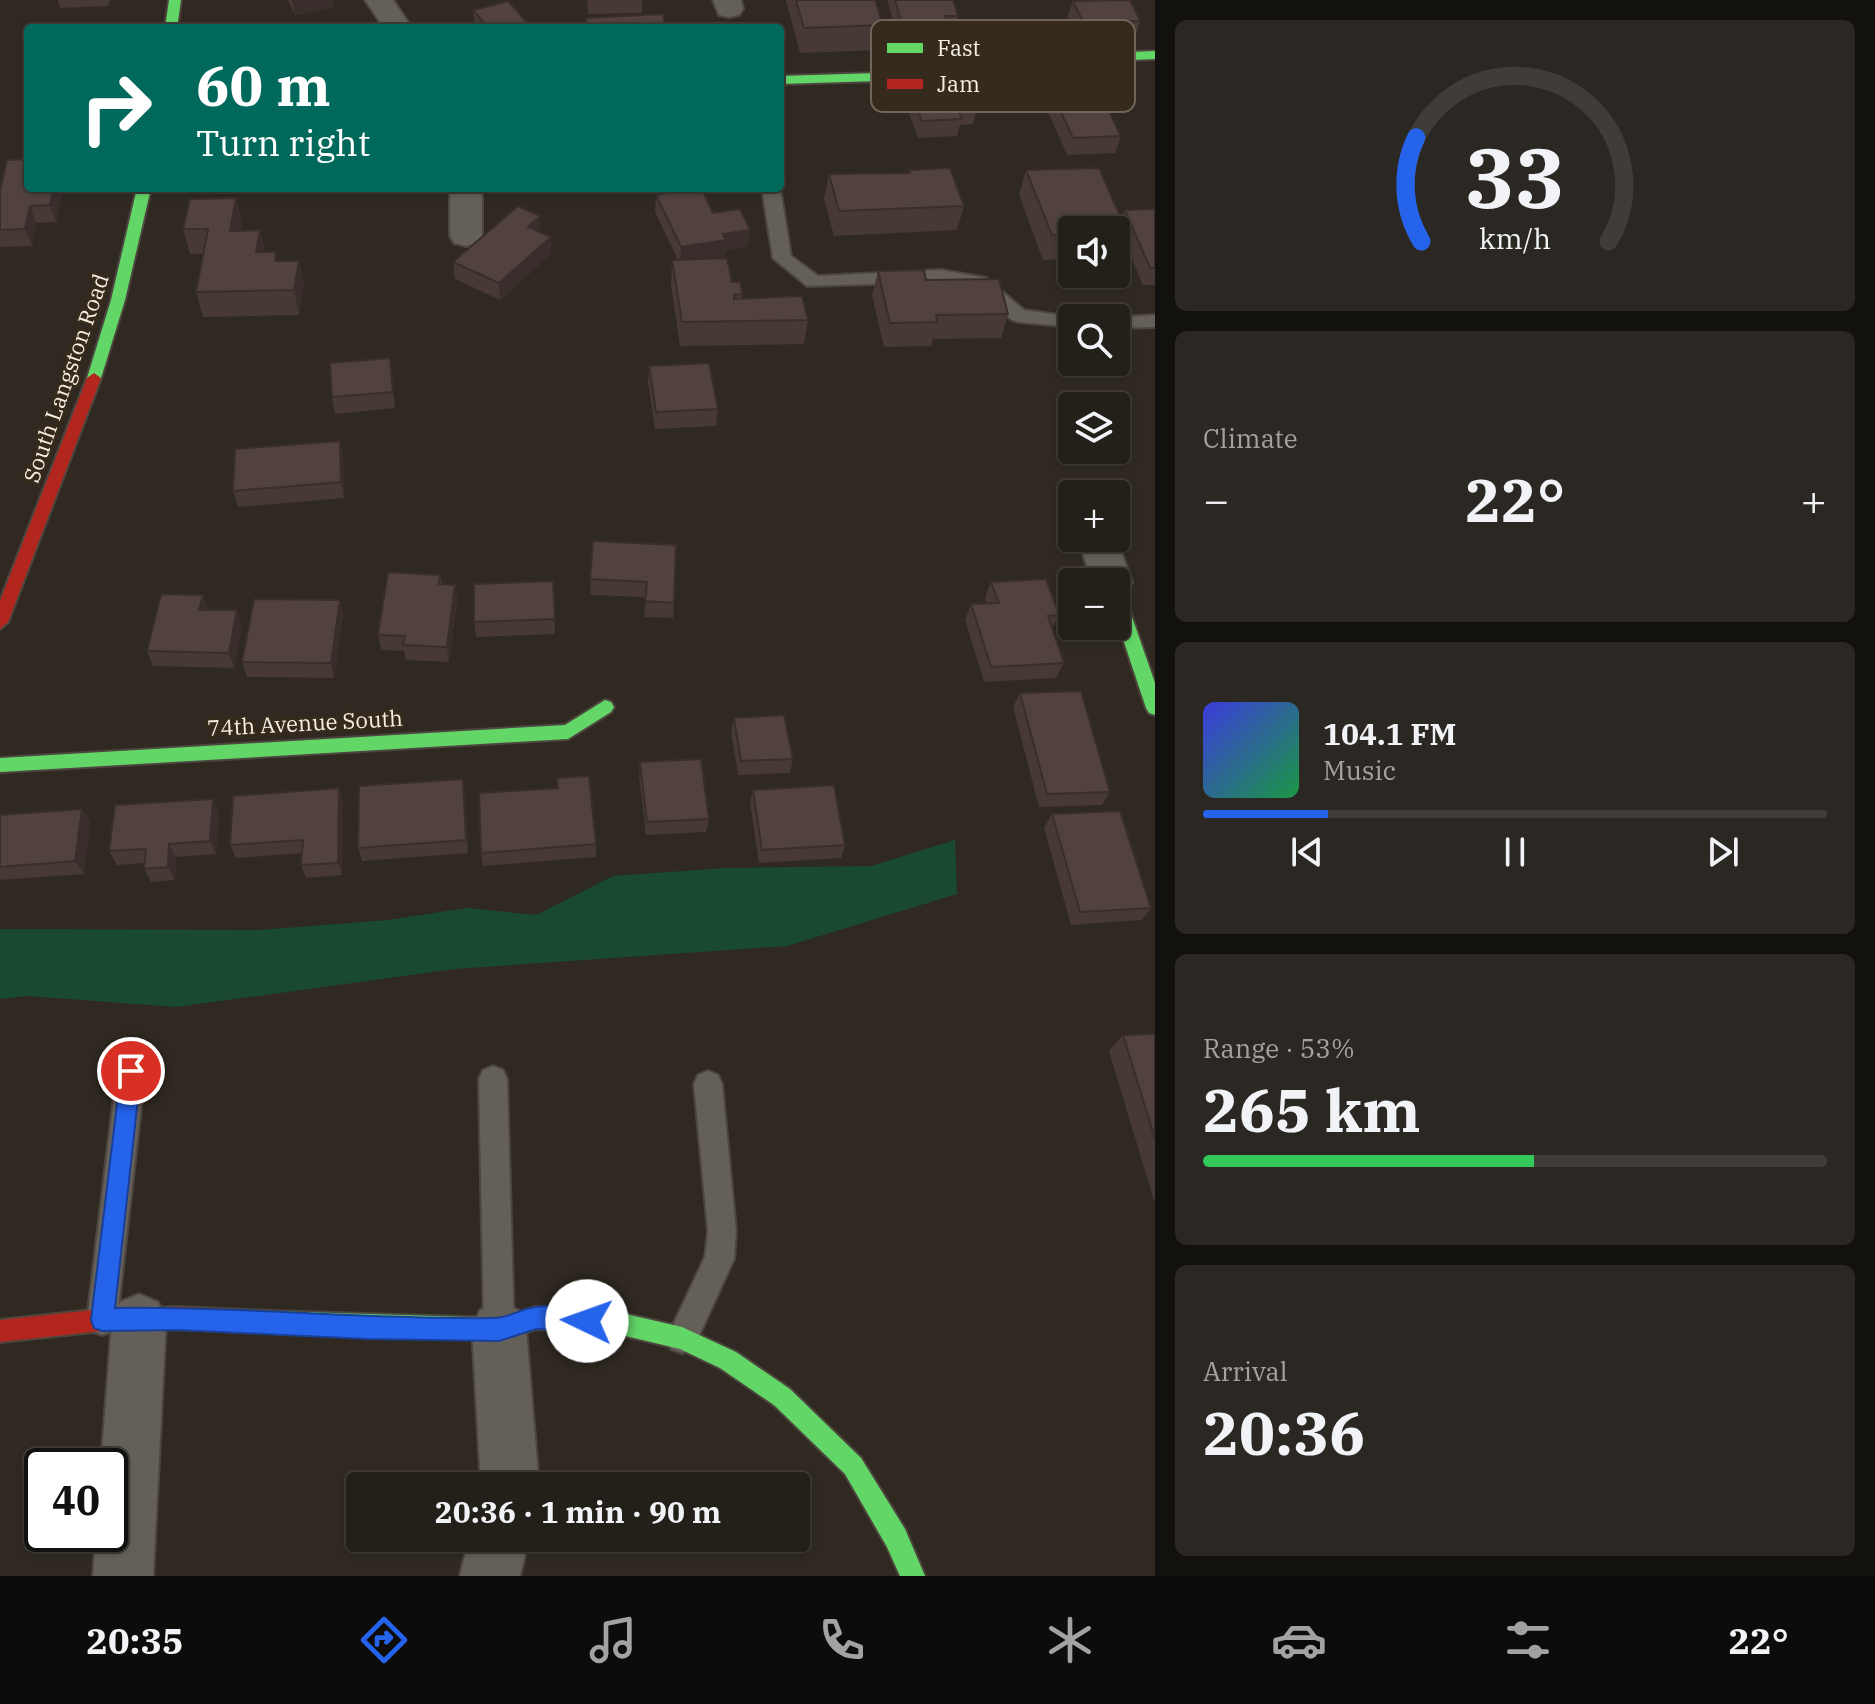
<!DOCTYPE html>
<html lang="en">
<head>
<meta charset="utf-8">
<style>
  body { margin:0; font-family:"IBM Plex Serif",serif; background:#2b2722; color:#f1f3f6; height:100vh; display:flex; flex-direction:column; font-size:30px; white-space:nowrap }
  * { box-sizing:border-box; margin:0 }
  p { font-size:26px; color:#a3a2a2 }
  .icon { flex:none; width:44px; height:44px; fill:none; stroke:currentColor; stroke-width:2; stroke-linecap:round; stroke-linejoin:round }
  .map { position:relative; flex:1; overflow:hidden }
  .details { display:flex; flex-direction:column; gap:20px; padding:20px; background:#13110e; width:720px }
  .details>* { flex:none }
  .hud { position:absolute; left:24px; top:24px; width:760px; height:168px; border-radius:8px; box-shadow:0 2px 6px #0004,0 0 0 2px #403d38; background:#00695c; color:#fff; overflow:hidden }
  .controls { position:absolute; left:1058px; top:216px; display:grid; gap:16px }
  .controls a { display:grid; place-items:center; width:72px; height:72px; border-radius:8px; background:#231f19; box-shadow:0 2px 6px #0004,0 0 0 2px #403d38; font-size:40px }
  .speed { position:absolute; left:24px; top:1448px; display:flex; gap:16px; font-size:40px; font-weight:700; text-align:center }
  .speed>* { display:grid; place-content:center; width:104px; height:104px; border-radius:50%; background:#231f19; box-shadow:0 2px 6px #0004,0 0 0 2px #403d38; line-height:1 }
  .speed .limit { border:4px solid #111; border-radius:12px; background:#fff; color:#111 }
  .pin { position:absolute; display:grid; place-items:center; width:68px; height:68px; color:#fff; margin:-34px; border:4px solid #fff; border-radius:50%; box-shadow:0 2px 8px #0007 }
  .me { position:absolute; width:88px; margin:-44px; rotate:273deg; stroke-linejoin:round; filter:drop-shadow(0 0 6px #0008) }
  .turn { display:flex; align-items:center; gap:28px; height:168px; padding:0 40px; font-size:36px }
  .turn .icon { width:104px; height:104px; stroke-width:2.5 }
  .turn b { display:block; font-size:56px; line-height:68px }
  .big { font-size:60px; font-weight:800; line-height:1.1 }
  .details .widget { flex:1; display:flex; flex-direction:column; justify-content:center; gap:12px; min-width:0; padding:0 28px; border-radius:12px; background:#2b2722 }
  .details .dial { align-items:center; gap:0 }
  .dial svg { height:208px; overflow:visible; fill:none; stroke:#403d38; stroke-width:7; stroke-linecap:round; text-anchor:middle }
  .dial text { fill:#f1f3f6; stroke:none }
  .song { display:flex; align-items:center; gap:24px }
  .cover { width:96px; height:96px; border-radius:12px; background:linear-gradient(135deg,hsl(240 70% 55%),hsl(140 70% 35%)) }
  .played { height:8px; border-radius:4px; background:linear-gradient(90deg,#2563eb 20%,#403d38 20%) }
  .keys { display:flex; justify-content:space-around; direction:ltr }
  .heat { display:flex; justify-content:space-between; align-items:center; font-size:44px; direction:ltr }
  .charge { height:12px; border-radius:6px; background:linear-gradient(90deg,#34c759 53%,#403d38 0) }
  .trip { position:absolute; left:346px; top:1472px; width:464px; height:80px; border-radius:8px; background:#231f19; box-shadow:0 2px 6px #0004,0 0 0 2px #403d38; font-weight:800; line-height:80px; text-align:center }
  .menu { display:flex; height:128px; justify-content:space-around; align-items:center; background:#0e0c0a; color:#a3a2a2 }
  .menu .icon { width:56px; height:56px }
  .menu .active { color:#2563eb }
  .menu b { font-size:36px; color:#f1f3f6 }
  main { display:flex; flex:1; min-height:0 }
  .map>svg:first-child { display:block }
  .green { fill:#194a31 }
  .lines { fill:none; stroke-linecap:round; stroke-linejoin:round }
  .lane-casing { stroke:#4c463f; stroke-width:4 }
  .street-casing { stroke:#4c463f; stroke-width:4 }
  .fast-casing { stroke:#4c463f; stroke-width:4 }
  .jam-casing { stroke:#4c463f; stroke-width:4 }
  .lane { fill:#655f59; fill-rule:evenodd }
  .street { fill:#655f59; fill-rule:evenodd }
  .fast { fill:#63d668; fill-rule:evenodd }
  .jam { fill:#b3261e; fill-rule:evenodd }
  .wall { fill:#463936 }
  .shaded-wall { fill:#392e2c }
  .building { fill:#51423f; stroke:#392e2c; stroke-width:2 }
  .route { fill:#2563eb; stroke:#184099; stroke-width:2 }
  .labels { text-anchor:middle; stroke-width:6; stroke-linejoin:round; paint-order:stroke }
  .street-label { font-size:22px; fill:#f6efe5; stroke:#352a1b }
  .key { fill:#352a1b; stroke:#6f6558; stroke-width:2 }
  .key-label { font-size:22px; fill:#f6efe5 }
</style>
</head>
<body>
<main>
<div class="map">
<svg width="1155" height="1576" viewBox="0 0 1155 1576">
  <rect width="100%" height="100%" fill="#2f2921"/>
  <path class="green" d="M 955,840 L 957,894 L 787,946 L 455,969 L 176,1007 L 28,996 L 0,999 L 0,929 L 260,930 L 388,920 L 467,908 L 536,915 L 613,876 L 726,868 L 871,866 Z"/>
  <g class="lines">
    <defs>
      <g id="lane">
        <path d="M 762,188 L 780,188 L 791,256 L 818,276 L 941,270 L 986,278 L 1024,310 L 1080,318 L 1072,318 L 1072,327 L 1019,322 L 1012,320 L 974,287 L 941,282 L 807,286 L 773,258 Z"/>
        <path d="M 1155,315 L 1155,327 L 1116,328 L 1116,318 L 1109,318 Z"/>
        <path d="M 131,1058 L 141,1062 L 145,1071 L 117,1320 L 113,1331 L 102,1335 L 91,1331 L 87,1320 L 117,1071 L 121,1062 Z"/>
        <path d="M 493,1066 L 503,1070 L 507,1079 L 514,1329 L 510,1340 L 499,1344 L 488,1340 L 484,1329 L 479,1079 L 483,1070 Z"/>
        <path d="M 708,1071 L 718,1075 L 722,1084 L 736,1231 L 734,1259 L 693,1349 L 682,1353 L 671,1349 L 667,1338 L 705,1257 L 708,1231 L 694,1084 L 698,1075 Z"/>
      </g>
      <g id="street">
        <path d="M 365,0 L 393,0 L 412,28 L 384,28 Z"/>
        <path d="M 713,0 L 741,0 L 743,9 L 739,15 L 729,17 L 719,15 Z"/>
        <path d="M 450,188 L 482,188 L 482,236 L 478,243 L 466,246 L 454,243 L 450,236 Z"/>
        <path d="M 1116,537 L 1132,582 L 1126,593 L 1116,596 L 1116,582 L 1092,582 L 1078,538 Z"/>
        <path d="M 139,1294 L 158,1302 L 166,1321 L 153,1576 L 93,1576 L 96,1534 L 110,1534 L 110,1466 L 101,1466 L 112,1321 L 120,1302 Z"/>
        <path d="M 499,1302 L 518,1310 L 526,1329 L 539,1486 L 481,1486 L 472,1329 L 480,1310 Z"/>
        <path d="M 469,1538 L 529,1538 L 520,1576 L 460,1576 Z"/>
      </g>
      <g id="fast">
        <path d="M 169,0 L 181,0 L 177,28 L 165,28 Z"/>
        <path d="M 1155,51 L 1155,59 L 964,67 L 911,80 L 780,84 L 780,76 L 911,72 L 964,59 Z"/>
        <path d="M 137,188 L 151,188 L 125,300 L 101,378 L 94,383 L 87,378 L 111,300 Z"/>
        <path d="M 1116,588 L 1124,594 L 1155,683 L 1155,715 L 1149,713 L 1146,708 L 1116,618 Z"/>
        <path d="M 605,700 L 611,702 L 614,707 L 611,712 L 568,739 L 0,772 L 0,758 L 565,725 Z"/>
        <path d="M 536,1307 L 613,1311 L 682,1327 L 736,1352 L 790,1389 L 861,1458 L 905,1529 L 925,1576 L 900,1576 L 887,1547 L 845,1474 L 774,1405 L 720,1368 L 680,1349 L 613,1333 L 536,1329 L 499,1340 L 269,1333 L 261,1330 L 258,1322 L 261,1314 L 269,1311 L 499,1318 Z"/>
      </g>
      <g id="jam">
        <path d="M 94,373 L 101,378 L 8,622 L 0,629 L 0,601 L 87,378 Z"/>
        <path d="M 178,1307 L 269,1311 L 277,1314 L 280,1322 L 277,1330 L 269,1333 L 178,1329 L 102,1331 L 0,1342 L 0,1320 L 102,1309 Z"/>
      </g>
    </defs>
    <use href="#lane" class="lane-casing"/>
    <use href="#street" class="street-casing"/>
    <use href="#fast" class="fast-casing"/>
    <use href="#jam" class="jam-casing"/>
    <use href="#lane" class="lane"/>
    <use href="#street" class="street"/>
    <use href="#fast" class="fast"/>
    <use href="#jam" class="jam"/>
  </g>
  <g class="wall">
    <path d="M 58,0 L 110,0 L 108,6 L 60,8 Z"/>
    <path d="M 288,0 L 333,0 L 334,8 L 295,15 Z"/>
    <path d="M 587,0 L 642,0 L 642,13 L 588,14 Z"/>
    <path d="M 786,0 L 875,0 L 883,25 L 879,50 L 800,53 Z"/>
    <path d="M 887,0 L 953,0 L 958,16 L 954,33 L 947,33 L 944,44 L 900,45 Z"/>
    <path d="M 1073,1 L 1140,21 L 1135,38 L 1077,39 L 1067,17 Z"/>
    <path d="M 473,10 L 532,28 L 476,28 L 475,26 Z"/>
    <path d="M 910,89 L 977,107 L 973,124 L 960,125 L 957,136 L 918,138 L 906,106 Z"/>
    <path d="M 28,94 L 28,132 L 23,117 Z"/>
    <path d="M 1053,95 L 1121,136 L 1115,153 L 1067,155 L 1048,112 Z"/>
    <path d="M 909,170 L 964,206 L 957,230 L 834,236 L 824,199 L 829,174 L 908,173 Z"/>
    <path d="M 1026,170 L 1121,219 L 1125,210 L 1155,209 L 1155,285 L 1143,285 L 1124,241 L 1118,257 L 1116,257 L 1116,230 L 1072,230 L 1072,259 L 1043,260 L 1019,195 Z"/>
    <path d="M 63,188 L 56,222 L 36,223 L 32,246 L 0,247 L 0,191 Z"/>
    <path d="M 656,195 L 713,213 L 748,246 L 725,250 L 724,257 L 711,259 L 743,294 L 742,299 L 808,320 L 804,344 L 680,346 L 671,285 L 672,260 L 678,260 L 655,212 Z"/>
    <path d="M 236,198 L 242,223 L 241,230 L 260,230 L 265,252 L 278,261 L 304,285 L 299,315 L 203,317 L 196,292 L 203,254 L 190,254 L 183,229 Z"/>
    <path d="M 540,216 L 540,232 L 551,237 L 551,254 L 500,300 L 455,279 L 453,262 Z"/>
    <path d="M 878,271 L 926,280 L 1008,314 L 1001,338 L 933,339 L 931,346 L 884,347 L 872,295 Z"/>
    <path d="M 649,366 L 718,409 L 716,426 L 655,429 L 648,383 Z"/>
    <path d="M 392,374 L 395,408 L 335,414 L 332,397 Z"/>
    <path d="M 340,441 L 343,457 L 344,498 L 238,507 L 233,491 Z"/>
    <path d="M 593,541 L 674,603 L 673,618 L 644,617 L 646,597 L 590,595 Z"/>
    <path d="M 440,575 L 442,584 L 455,585 L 457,600 L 449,662 L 406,660 L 404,651 L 381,650 L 378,635 Z"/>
    <path d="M 553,581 L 555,634 L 476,637 L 474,622 Z"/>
    <path d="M 991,582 L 1059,615 L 1052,629 L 1064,663 L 1056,678 L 984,682 L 965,620 L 971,604 L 987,603 L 985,597 Z"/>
    <path d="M 203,595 L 208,610 L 237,610 L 242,626 L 234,668 L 153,666 L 147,651 Z"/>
    <path d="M 340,600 L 343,615 L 334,678 L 247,677 L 242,662 Z"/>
    <path d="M 1020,693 L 1110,792 L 1102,805 L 1039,807 L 1013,707 Z"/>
    <path d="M 734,718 L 793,759 L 790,773 L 738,775 L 731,732 Z"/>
    <path d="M 640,762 L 709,819 L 706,832 L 646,835 L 639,776 Z"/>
    <path d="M 339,788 L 343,802 L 342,875 L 306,878 L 301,865 L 302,853 L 236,858 L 230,845 Z"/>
    <path d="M 557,788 L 596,844 L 596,857 L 483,866 L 481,853 Z"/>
    <path d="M 753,790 L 845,845 L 841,858 L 759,863 L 750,803 Z"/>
    <path d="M 465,793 L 468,853 L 362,861 L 358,848 Z"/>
    <path d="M 82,809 L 90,823 L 84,874 L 0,880 L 0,815 Z"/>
    <path d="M 219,813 L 216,854 L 176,857 L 175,880 L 151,882 L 144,869 L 144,863 L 117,865 L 109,851 Z"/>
    <path d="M 1052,814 L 1151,908 L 1142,920 L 1071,925 L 1044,828 Z"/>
    <path d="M 1155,1034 L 1155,1204 L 1109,1051 L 1123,1035 Z"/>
  </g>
  <g class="shaded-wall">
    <path d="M 292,0 L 333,0 L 334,8 L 295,15 Z"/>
    <path d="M 53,188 L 63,188 L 56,222 L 50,205 Z"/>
    <path d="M 236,198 L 242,223 L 236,255 L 230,231 Z"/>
    <path d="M 30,206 L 36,223 L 32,246 L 25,229 Z"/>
    <path d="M 540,216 L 540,233 L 528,227 Z"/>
    <path d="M 260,230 L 265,254 L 256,252 Z"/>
    <path d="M 750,230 L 748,246 L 725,250 L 724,257 L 680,264 L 681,247 L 723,234 Z"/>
    <path d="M 551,237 L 551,254 L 500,300 L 499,283 Z"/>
    <path d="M 299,261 L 304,285 L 299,315 L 294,290 Z"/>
    <path d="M 390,358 L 392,374 L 395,408 L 393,392 Z"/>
    <path d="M 340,441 L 343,457 L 344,498 L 341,482 Z"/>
    <path d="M 455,585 L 457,600 L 449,662 L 447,647 Z"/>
    <path d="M 203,595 L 208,610 L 199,610 Z"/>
    <path d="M 340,600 L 343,615 L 334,678 L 331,663 Z"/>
    <path d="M 237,610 L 242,626 L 234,668 L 229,653 Z"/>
    <path d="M 463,779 L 465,793 L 468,853 L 466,840 Z"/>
    <path d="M 339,788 L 343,802 L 342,875 L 338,863 Z"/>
    <path d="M 213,799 L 219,813 L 216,854 L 210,841 Z"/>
    <path d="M 82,809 L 90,823 L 84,874 L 75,861 Z"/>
    <path d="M 169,844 L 176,857 L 175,880 L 168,867 Z"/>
  </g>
  <g class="building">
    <path d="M 796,0 L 875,0 L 883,25 L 804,28 Z"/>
    <path d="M 895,0 L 953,0 L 958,16 L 945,16 L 948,27 L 903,28 Z"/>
    <path d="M 1130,0 L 1140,21 L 1083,22 L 1073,1 Z"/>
    <path d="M 508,1 L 532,28 L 488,28 L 473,10 Z"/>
    <path d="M 663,14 L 665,26 L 685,25 L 686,28 L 587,28 L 586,18 Z"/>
    <path d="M 968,86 L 977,107 L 957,108 L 962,119 L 922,121 L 910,89 Z"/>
    <path d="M 1100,93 L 1121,136 L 1073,138 L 1053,95 Z"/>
    <path d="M 28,94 L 28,117 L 23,117 Z"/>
    <path d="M 28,159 L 28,188 L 53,188 L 50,205 L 30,206 L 25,229 L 0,230 L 0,191 L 7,160 Z"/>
    <path d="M 950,168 L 964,206 L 839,211 L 829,174 L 910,173 L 909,170 Z"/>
    <path d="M 1099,168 L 1127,232 L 1116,233 L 1116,230 L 1072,230 L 1072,235 L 1052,235 L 1026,170 Z"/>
    <path d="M 696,188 L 701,188 L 713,213 L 740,209 L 750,230 L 723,234 L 726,240 L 681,247 L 656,195 Z"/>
    <path d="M 236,198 L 230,231 L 260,230 L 256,252 L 276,252 L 275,261 L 299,261 L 294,290 L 196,292 L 208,229 L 183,229 L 190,199 Z"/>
    <path d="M 518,206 L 540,216 L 528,227 L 551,237 L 499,283 L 453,262 Z"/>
    <path d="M 1155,209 L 1155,268 L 1150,268 L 1125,210 Z"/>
    <path d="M 727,258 L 732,282 L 740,282 L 743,294 L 734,295 L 734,299 L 802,296 L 808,320 L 682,322 L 672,260 Z"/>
    <path d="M 924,270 L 926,280 L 999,279 L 1008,314 L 936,315 L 937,322 L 890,323 L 878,271 Z"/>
    <path d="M 390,358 L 393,392 L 332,397 L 330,363 Z"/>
    <path d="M 709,363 L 718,409 L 656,412 L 649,366 Z"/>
    <path d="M 340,441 L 341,482 L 233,491 L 235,449 Z"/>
    <path d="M 593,541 L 676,545 L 674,603 L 645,601 L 647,582 L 590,579 Z"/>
    <path d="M 388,572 L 440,575 L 439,584 L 455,585 L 447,647 L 403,645 L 405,636 L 378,635 Z"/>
    <path d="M 1046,579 L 1059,615 L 1048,616 L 1064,663 L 991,667 L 971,604 L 999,603 L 991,582 Z"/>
    <path d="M 553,581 L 555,619 L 474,622 L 474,584 Z"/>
    <path d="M 161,594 L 203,595 L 199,610 L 237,610 L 229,653 L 147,651 Z"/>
    <path d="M 254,599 L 340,600 L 331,663 L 242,662 Z"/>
    <path d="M 1081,691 L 1110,792 L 1047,794 L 1020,693 Z"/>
    <path d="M 784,715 L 793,759 L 741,761 L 734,718 Z"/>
    <path d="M 701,759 L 709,819 L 647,822 L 640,762 Z"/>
    <path d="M 589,776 L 596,844 L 481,853 L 479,793 L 558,788 L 557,778 Z"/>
    <path d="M 463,779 L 466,840 L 358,848 L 359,786 Z"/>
    <path d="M 834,785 L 845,845 L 762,850 L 753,790 Z"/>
    <path d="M 339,788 L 338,863 L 301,865 L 303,840 L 230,845 L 233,796 Z"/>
    <path d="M 213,799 L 210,841 L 169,844 L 168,867 L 144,869 L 146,849 L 109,851 L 115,805 Z"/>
    <path d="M 82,809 L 75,861 L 0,867 L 0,815 Z"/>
    <path d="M 1120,811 L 1151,908 L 1080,912 L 1052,814 Z"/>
    <path d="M 1155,1034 L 1155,1139 L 1123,1035 Z"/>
  </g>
  <path class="route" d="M 131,1061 L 138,1064 L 141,1071 L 115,1308 C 241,1306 367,1320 494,1318 C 508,1318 521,1309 535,1307 C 552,1305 580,1306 595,1313 L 599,1321 L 595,1329 L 587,1332 L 536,1329 L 499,1341 L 367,1339 L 178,1330 L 102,1331 L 94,1328 L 91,1320 L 121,1071 L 124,1064 Z"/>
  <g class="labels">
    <g class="street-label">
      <text transform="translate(66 378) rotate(-71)" y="8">South Langston Road</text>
      <text transform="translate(305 723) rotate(-3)" y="8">74th Avenue South</text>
    </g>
  </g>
  <rect x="871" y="20" width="264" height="92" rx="12" class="key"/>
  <rect x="887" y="43" width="36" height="10" fill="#63d668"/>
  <rect x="887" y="79" width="36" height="10" fill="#b3261e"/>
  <g class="key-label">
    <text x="937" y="56">Fast</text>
    <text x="937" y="92">Jam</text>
  </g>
</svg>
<div class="controls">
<a><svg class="icon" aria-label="sound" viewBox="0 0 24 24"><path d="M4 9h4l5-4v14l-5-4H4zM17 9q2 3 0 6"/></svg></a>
<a><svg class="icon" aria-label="search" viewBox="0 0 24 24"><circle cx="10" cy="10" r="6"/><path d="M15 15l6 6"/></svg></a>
<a><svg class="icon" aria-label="layers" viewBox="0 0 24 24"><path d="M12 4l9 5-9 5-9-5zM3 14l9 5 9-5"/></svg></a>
<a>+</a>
<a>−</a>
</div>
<div class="speed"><div class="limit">40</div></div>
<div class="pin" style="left:131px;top:1071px;background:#d93025"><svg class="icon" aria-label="arrive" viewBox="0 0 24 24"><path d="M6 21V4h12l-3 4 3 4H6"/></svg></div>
<svg class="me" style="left:587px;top:1321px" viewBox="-20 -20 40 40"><circle r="19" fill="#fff"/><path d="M0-13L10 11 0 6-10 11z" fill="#2563eb"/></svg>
<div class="trip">20:36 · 1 min · 90 m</div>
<div class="hud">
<div class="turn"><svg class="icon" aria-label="right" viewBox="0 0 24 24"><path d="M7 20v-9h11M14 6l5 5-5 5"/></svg><div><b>60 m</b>Turn right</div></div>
</div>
</div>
<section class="details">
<div class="widget dial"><svg viewBox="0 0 100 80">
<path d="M14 69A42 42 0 1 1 86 69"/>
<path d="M14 69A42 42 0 0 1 12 29" stroke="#2563eb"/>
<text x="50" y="56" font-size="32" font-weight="700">33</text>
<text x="50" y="72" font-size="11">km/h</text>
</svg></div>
<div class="widget"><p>Climate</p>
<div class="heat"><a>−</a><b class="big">22°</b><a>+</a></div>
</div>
<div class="widget">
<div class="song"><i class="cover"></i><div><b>104.1 FM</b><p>Music</p></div></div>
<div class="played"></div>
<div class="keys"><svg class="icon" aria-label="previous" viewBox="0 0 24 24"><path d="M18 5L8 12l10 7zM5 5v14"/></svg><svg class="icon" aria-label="pause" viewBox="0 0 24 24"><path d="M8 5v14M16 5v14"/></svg><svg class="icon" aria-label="next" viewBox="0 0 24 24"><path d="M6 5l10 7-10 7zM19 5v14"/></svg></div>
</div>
<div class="widget"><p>Range · 53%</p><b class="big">265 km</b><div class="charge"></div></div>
<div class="widget"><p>Arrival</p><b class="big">20:36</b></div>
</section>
</main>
<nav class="menu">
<b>20:35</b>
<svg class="icon active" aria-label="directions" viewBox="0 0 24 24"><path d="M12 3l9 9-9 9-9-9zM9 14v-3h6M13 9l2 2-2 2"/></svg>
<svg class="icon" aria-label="music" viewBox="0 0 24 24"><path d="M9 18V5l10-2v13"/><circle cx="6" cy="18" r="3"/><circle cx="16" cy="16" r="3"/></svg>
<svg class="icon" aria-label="phone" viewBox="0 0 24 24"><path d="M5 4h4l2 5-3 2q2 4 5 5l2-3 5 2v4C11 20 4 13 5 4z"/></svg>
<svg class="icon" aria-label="climate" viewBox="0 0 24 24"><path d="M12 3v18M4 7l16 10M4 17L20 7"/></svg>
<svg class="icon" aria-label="car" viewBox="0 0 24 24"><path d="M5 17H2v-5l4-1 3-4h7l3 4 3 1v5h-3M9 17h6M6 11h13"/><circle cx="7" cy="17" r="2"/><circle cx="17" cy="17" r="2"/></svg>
<svg class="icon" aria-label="filters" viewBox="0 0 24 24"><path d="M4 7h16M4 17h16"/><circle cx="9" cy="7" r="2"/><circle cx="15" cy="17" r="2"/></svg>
<b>22°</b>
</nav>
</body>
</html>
